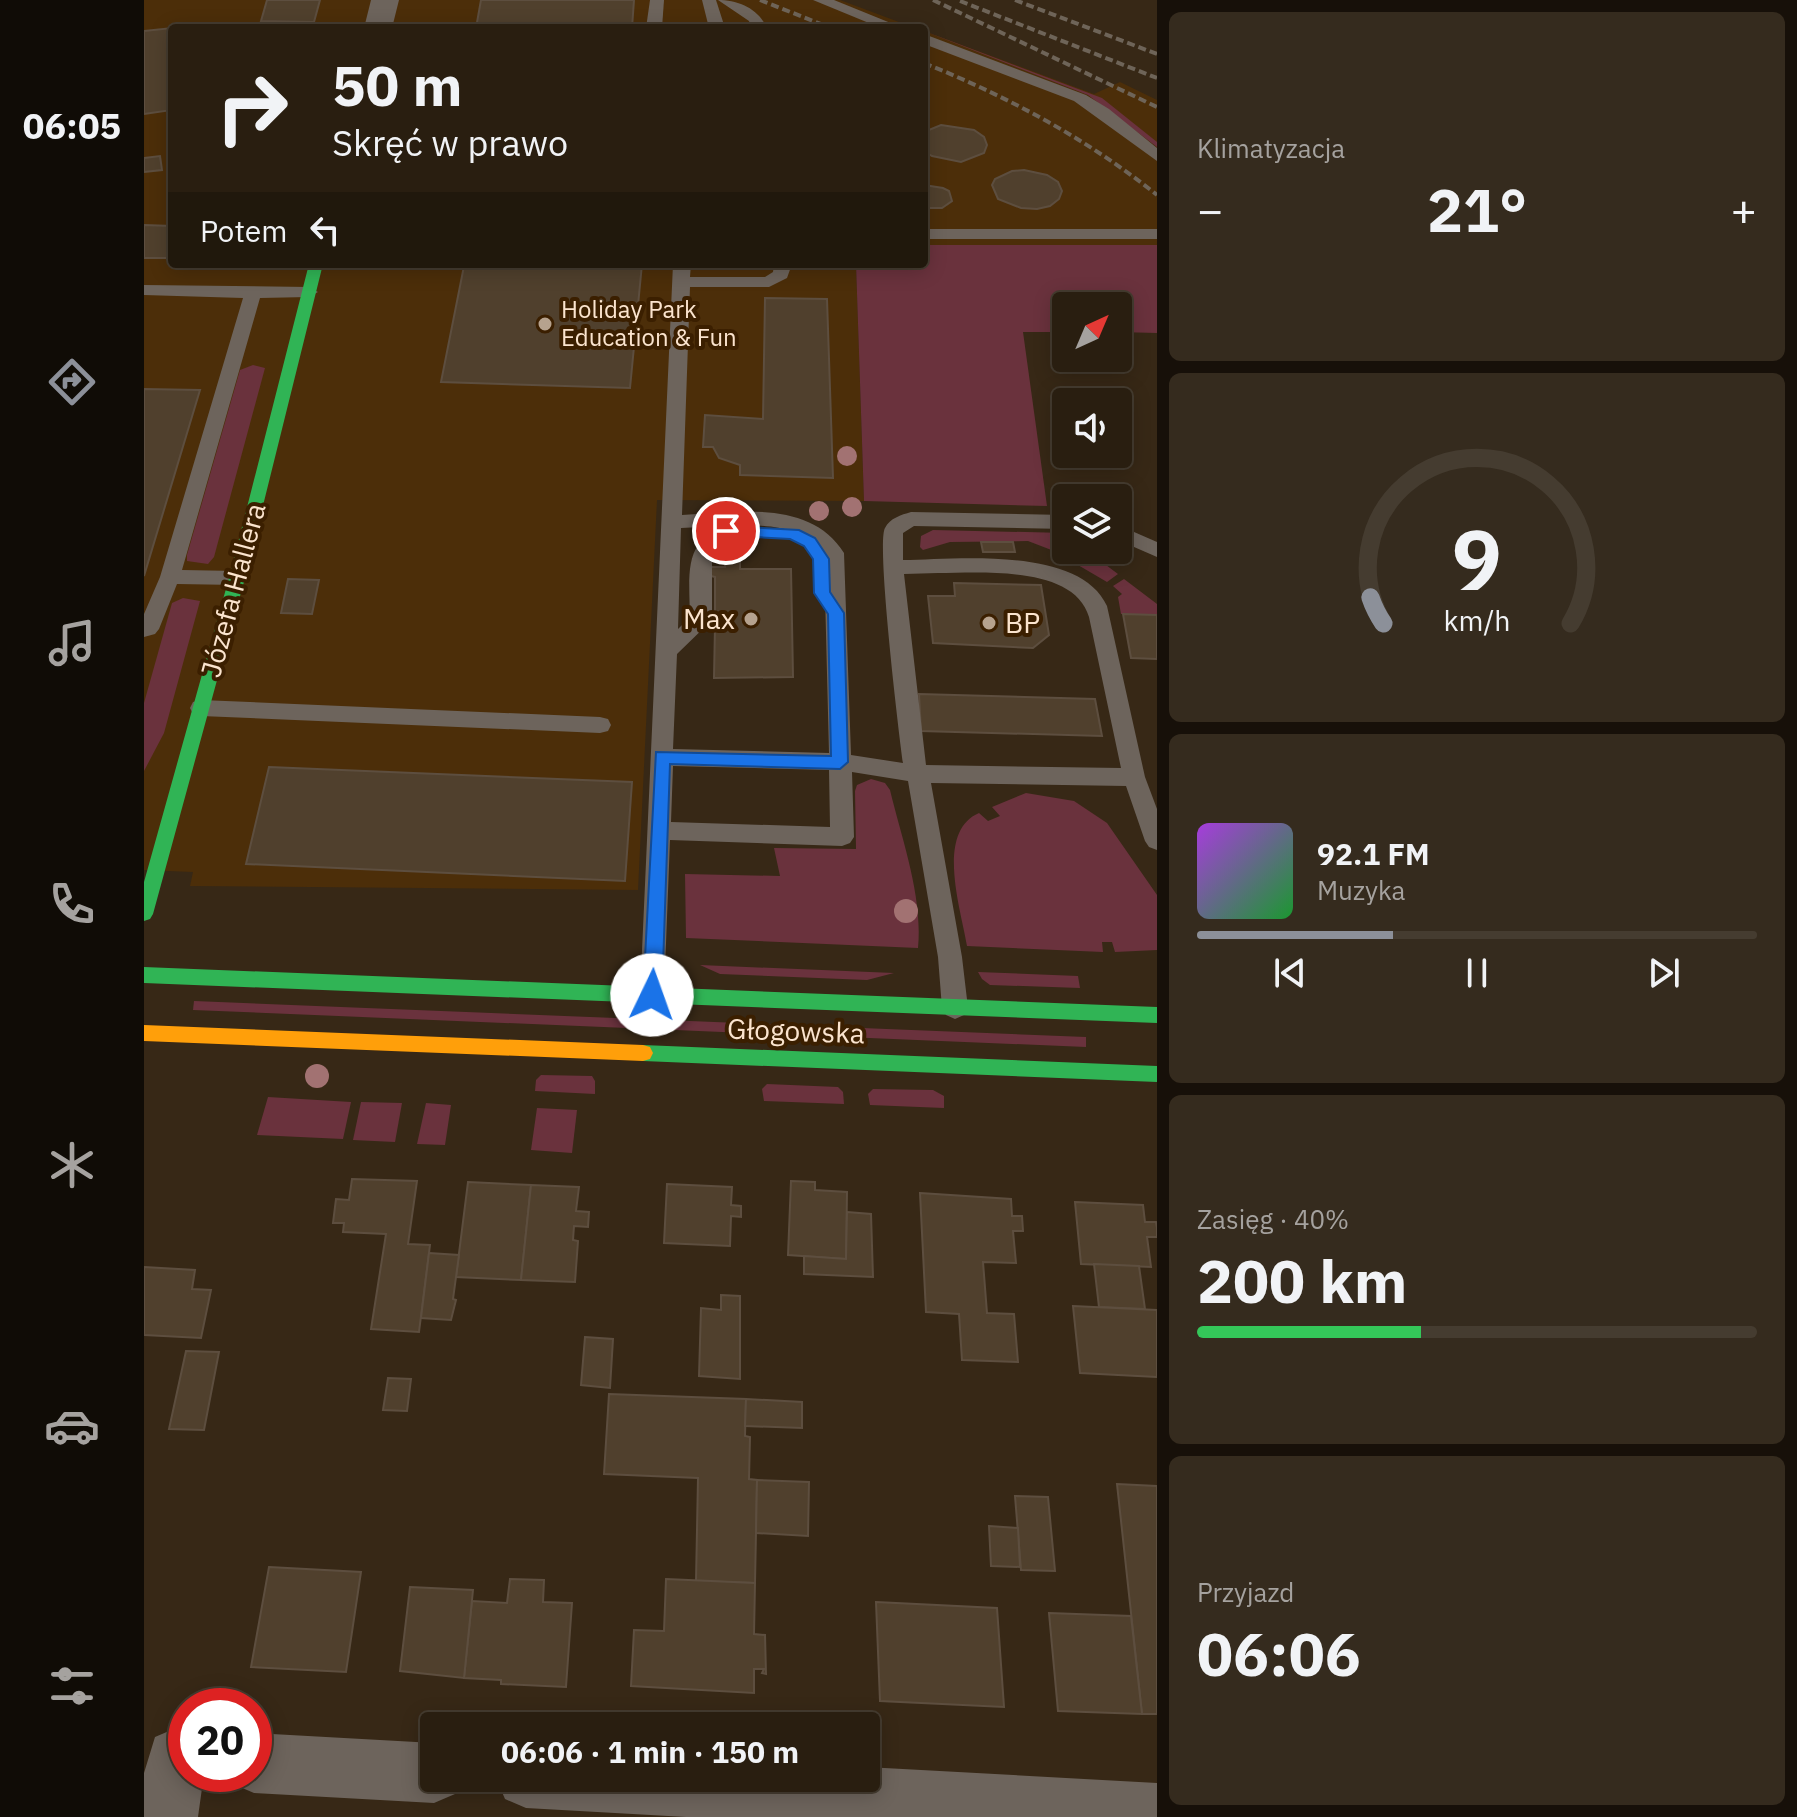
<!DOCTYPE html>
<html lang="pl">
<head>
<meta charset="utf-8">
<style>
  body { margin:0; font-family:"IBM Plex Sans",sans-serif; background:#352b1e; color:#f1f3f6; height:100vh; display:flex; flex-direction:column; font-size:30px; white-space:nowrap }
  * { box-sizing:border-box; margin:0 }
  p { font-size:26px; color:#a5a29f }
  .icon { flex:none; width:44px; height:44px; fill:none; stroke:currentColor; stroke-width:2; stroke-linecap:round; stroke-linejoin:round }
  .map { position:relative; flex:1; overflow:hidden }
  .drawer { display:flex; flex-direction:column; gap:12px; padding:12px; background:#171009; width:640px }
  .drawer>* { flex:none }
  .top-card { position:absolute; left:24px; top:24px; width:760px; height:244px; border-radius:8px; box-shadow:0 4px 20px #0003,0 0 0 2px #453c30; background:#291e10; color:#f1f3f6; overflow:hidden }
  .needle { width:52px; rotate:44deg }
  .controls { position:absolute; left:908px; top:292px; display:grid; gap:16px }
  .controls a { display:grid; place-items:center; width:80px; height:80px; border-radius:8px; background:#291e10; box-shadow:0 4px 20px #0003,0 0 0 2px #453c30; font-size:40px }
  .speed { position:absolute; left:24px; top:1688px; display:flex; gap:16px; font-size:40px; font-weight:700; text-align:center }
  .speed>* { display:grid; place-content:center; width:104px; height:104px; border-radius:50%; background:#291e10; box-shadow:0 4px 20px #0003,0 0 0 2px #453c30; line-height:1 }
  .speed .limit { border:12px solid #d22; background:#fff; color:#111 }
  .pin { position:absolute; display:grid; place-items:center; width:68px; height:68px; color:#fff; margin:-34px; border:4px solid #fff; border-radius:50%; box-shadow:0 2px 8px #0007 }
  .me { position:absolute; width:88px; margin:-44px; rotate:3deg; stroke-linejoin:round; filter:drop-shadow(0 0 6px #0008) }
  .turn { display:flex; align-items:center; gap:28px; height:168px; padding:0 32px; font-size:36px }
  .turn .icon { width:104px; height:104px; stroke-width:2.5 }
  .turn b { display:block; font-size:56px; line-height:68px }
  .then { display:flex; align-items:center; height:76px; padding:0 32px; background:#0003; gap:16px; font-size:30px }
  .big { font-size:60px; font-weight:700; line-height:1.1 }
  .drawer .widget { flex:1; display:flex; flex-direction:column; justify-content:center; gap:12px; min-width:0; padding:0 28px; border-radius:12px; background:#352b1e }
  .drawer .dial { align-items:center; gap:0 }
  .dial svg { height:208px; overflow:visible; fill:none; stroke:#453c30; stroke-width:7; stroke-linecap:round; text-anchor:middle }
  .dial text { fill:#f1f3f6; stroke:none }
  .song { display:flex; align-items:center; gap:24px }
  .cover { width:96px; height:96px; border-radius:12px; background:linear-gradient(135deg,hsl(280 70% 55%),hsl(130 70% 35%)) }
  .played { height:8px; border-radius:4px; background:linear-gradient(90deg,#8c9099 35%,#453c30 35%) }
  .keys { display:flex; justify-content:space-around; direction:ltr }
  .heat { display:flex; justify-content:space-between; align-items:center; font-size:44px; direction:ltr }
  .charge { height:12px; border-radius:6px; background:linear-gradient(90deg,#34c759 40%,#453c30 0) }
  .trip { position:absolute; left:276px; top:1712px; width:460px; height:80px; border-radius:8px; background:#291e10; box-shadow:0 4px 20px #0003,0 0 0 2px #453c30; font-weight:700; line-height:80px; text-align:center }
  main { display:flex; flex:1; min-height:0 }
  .menu { display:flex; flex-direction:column; width:144px; justify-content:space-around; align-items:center; background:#100c06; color:#a5a29f }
  .menu .icon { width:56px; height:56px }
  .menu .selected { color:#8c9099 }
  .menu b { font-size:36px; color:#f1f3f6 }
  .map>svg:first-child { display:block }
  .built { fill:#4c2e09 }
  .green { fill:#6a323d }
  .building { fill:#50402d; stroke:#5d4e3f; stroke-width:2 }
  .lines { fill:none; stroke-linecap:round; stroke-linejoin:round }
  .lane { fill:#6d645c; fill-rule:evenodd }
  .street { fill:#6d645c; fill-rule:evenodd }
  .fast { fill:#30b455; fill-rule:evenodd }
  .slow { fill:#ff9f0a; fill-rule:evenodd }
  .rail { stroke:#6e6458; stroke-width:4; stroke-dasharray:8 4; stroke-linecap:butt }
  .tree { fill:#a27272 }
  .route { fill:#1a73e8; stroke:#114b97; stroke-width:2 }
  .poi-dot { fill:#b6a28e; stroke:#3b1f00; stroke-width:3 }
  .labels { text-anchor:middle; stroke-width:8; stroke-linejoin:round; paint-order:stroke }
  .far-poi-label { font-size:24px; fill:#fbe4ce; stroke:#3b1f00; text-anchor:start }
  .street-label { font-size:28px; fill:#fbe4ce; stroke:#3b1f00 }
  .poi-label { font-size:28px; fill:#fbe4ce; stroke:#3b1f00; text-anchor:end }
</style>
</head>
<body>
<main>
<nav class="menu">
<b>06:05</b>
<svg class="icon selected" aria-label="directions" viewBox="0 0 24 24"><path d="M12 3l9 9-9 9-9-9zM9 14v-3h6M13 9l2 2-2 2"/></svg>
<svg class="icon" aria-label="music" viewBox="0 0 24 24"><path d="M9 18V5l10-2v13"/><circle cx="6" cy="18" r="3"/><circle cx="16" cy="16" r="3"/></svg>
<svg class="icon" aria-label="phone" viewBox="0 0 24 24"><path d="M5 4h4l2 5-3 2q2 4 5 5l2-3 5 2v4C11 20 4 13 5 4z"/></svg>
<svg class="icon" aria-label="climate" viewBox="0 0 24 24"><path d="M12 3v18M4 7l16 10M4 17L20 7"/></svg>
<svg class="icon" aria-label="car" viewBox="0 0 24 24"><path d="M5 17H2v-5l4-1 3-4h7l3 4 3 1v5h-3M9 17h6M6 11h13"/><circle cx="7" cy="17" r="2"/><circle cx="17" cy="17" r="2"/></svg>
<svg class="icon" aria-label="filters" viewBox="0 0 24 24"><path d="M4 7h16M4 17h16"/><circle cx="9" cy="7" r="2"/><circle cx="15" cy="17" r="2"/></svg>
</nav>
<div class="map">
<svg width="1013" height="1817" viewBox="0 0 1013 1817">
  <rect width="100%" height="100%" fill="#372816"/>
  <g class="built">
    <path d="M 0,0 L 696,0 L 771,28 L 28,28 L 28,264 L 712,264 L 720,501 L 513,500 L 494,890 L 46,886 L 49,872 L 0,870 Z"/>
    <path d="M 780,31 L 950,94 L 976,82 L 1013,100 L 1013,245 L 780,245 Z"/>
  </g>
  <g class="green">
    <path d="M 780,31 L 958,98 L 1013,142 L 1013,147 L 944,95 Z"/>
    <path d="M 780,245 L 1013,245 L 1013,333 L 974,332 L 974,306 L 922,306 L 922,332 L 879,332 L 903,506 L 720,501 L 712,264 L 780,264 Z"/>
    <path d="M 109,365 L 121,368 L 70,557 L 64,564 L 43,561 L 43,555 L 96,370 Z"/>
    <path d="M 789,530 L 922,533 L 922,550 L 972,550 L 979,555 L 962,565 L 974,574 L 963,582 L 910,551 L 884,541 L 806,542 L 779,550 L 776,547 L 777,536 Z"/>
    <path d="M 980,579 L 1013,604 L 1013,615 L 977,614 L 974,597 L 978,594 L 969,586 Z"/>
    <path d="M 39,598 L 56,601 L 20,733 L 0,771 L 0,703 L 28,603 Z"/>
    <path d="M 727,779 L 741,783 L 746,790 C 758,840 779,896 774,948 L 542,938 L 541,874 L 636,876 L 630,848 L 712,849 L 711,791 L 713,785 Z"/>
    <path d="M 882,793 L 930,801 L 963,823 L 1013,895 L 1013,950 L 971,952 L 968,942 L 958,942 L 959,952 L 823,946 C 817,909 791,832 835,813 L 844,821 L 856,816 L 848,807 Z"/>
    <path d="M 556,965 L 750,973 L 723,980 L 576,974 Z"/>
    <path d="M 834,972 L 934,976 L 936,988 L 846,985 L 838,979 Z"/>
    <path d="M 50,1001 L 942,1037 L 942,1047 L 49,1010 Z"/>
    <path d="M 397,1075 L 448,1076 L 451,1081 L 451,1094 L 391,1091 L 392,1080 Z"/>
    <path d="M 623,1084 L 694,1087 L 699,1092 L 700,1104 L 620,1101 L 618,1089 Z"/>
    <path d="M 729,1089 L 789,1090 L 800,1096 L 800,1108 L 726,1105 L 724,1094 Z"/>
    <path d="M 124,1097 L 207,1102 L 199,1139 L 113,1135 Z"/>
    <path d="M 217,1102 L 258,1103 L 251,1142 L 209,1140 Z"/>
    <path d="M 282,1103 L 307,1105 L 301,1145 L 273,1144 Z"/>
    <path d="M 393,1108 L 433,1110 L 428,1153 L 387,1150 Z"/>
  </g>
  <g class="building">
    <path d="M 123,0 L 176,0 L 170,22 L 117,21 Z"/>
    <path d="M 337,0 L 490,0 L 488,28 L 332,28 Z"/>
    <path d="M 28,28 L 28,110 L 0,114 L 0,31 Z"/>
    <path d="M 797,125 L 830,130 L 840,137 L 843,145 L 840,153 L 817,162 L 788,156 L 780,151 L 780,132 Z"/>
    <path d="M 16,156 L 18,170 L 0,172 L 0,158 Z"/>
    <path d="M 880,170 L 903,175 L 914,182 L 918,191 L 915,199 L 906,206 L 893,209 L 877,208 L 854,199 L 848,185 L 851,179 L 868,171 Z"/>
    <path d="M 780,185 L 799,188 L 805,191 L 808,201 L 798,208 L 780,208 Z"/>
    <path d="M 0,225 L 28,226 L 28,258 L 0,258 Z"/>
    <path d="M 303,264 L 498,264 L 486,388 L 297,382 L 320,266 Z"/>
    <path d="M 621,298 L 683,299 L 689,478 L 596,475 L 596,465 L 575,458 L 569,447 L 559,447 L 561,415 L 619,419 Z"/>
    <path d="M 0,389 L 56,390 L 0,576 Z"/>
    <path d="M 837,542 L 869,542 L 871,552 L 839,552 Z"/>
    <path d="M 581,554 L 596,555 L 596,569 L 647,569 L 649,677 L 570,678 L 571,626 L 566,626 L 567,613 L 571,613 L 571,577 L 567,576 L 567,567 L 581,567 Z"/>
    <path d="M 144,579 L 175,580 L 168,614 L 137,613 Z"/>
    <path d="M 810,583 L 897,585 L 905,635 L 889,648 L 789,643 L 784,596 L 811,596 Z"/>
    <path d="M 979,614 L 1013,615 L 1013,659 L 987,658 Z"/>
    <path d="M 775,694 L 951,699 L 958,736 L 777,731 Z"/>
    <path d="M 125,767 L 488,782 L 481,881 L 102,864 Z"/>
    <path d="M 208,1179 L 273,1181 L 264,1244 L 286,1245 L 275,1332 L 227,1329 L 242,1234 L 199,1232 L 200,1223 L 189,1223 L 192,1199 L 205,1200 Z"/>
    <path d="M 647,1181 L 671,1182 L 671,1190 L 703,1192 L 702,1259 L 644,1255 Z"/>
    <path d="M 324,1182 L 387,1185 L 377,1280 L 312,1277 Z"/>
    <path d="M 523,1184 L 588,1187 L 587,1205 L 597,1206 L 597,1217 L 587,1216 L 586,1246 L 520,1243 Z"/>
    <path d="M 387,1185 L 435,1187 L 432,1211 L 445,1212 L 444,1227 L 430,1226 L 429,1240 L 434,1241 L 431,1282 L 377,1280 Z"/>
    <path d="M 776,1193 L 867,1199 L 868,1216 L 878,1216 L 879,1231 L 869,1231 L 872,1263 L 839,1262 L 843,1313 L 870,1314 L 874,1362 L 818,1360 L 815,1314 L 782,1312 Z"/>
    <path d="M 931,1202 L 999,1205 L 1001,1222 L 1012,1222 L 1013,1228 L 1013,1237 L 1003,1237 L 1007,1267 L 937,1264 Z"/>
    <path d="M 703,1212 L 727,1214 L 729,1277 L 660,1274 L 660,1256 L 702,1259 Z"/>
    <path d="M 285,1253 L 315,1255 L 309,1299 L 312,1300 L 307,1320 L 277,1318 Z"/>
    <path d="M 950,1264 L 995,1266 L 1001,1309 L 955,1307 Z"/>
    <path d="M 0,1267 L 51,1270 L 48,1289 L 67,1290 L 57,1338 L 0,1335 Z"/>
    <path d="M 577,1295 L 596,1296 L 596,1379 L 555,1376 L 557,1308 L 577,1310 Z"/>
    <path d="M 929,1306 L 1013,1310 L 1013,1377 L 936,1373 Z"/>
    <path d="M 441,1337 L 469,1339 L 466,1388 L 437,1385 Z"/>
    <path d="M 42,1351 L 75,1352 L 60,1430 L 25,1429 Z"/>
    <path d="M 244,1378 L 267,1379 L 263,1411 L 239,1410 Z"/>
    <path d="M 465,1394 L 602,1399 L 601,1436 L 606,1437 L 605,1479 L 613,1480 L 611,1583 L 552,1581 L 554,1478 L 460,1474 Z"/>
    <path d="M 602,1399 L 658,1402 L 658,1428 L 601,1426 Z"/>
    <path d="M 613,1480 L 665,1482 L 664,1536 L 612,1533 Z"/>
    <path d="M 973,1484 L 1013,1486 L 1013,1714 L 998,1714 Z"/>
    <path d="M 871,1496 L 904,1497 L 911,1571 L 877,1570 Z"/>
    <path d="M 845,1526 L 874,1528 L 876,1567 L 847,1566 Z"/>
    <path d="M 125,1567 L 217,1572 L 202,1672 L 107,1667 Z"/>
    <path d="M 366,1579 L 400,1580 L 399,1602 L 428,1603 L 422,1687 L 357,1684 L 357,1680 L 320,1678 L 328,1601 L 363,1603 Z"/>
    <path d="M 522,1579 L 611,1583 L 610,1634 L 621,1635 L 622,1674 L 618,1673 L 620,1669 L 610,1669 L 610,1693 L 487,1686 L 490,1630 L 520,1631 Z"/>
    <path d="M 266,1587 L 329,1590 L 320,1678 L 256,1671 Z"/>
    <path d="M 732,1602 L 853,1608 L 860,1707 L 736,1701 Z"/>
    <path d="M 905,1613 L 987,1616 L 998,1714 L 914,1711 Z"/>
  </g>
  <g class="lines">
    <g class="lane">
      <path d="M 506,0 L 520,0 L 518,28 L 502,28 Z"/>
      <path d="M 558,0 L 572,0 L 581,28 L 565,28 Z"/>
      <path d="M 574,0 C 594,0 614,8 623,28 L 607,28 L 605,21 Z"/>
      <path d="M 669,0 L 690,0 L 759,28 L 737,28 Z"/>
      <path d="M 780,34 L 942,95 L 965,109 L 1013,148 L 1013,161 L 930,101 L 780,44 Z"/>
      <rect x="780" y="229" width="233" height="10"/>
      <path d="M 529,264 L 547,264 L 546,277 L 621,277 L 629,272 L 630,264 L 648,264 L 643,278 L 625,287 L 546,287 L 538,515 C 592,512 667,499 700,553 L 707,755 L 759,763 C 755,734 732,543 741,528 C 746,518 757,515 767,512 L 922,515 L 922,529 L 770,526 L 759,533 L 759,560 C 814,559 936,546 963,606 L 1001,777 L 1013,809 L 1013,850 L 1005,847 L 1001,841 L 982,786 L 787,783 L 818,957 L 824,1008 L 820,1015 L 811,1019 L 802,1015 L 798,1008 L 794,957 L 764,781 L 708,772 L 710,837 L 706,843 L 698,846 L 526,840 L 520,995 L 517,1002 L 508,1005 L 499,1002 L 496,995 ZM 598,525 C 538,530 545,570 546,617 L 534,629 L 537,528 ZM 601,525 C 632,526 660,528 680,554 L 685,753 L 529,749 L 533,654 L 568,620 L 568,560 L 577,544 L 607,537 L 610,532 ZM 794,573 C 838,573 930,565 945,617 L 977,768 L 782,765 L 760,574 ZM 529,766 L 685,770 L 686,827 L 527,822 Z"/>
      <path d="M 0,285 L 165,287 L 174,292 L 165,297 L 116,298 L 38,570 L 93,571 L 100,573 L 103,578 L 100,583 L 93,585 L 33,584 L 15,629 L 11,634 L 0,637 L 0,614 L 16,577 L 99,298 L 0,295 Z"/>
      <path d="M 974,525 L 1013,542 L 1013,557 L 974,540 Z"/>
      <path d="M 57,700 L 456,717 L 464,719 L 467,725 L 464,731 L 456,733 L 57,716 L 49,714 L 46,708 L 49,702 Z"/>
    </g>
    <g class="street">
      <path d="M 227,0 L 255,0 L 248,28 L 220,28 Z"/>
      <path d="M 32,1728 L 42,1732 L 42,1774 L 60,1774 L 54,1817 L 0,1817 L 0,1773 L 11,1737 Z"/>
      <path d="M 110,1733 L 290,1743 L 290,1778 L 318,1778 L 311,1794 L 290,1803 L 110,1793 L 89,1784 L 85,1774 L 110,1774 Z"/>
      <path d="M 722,1767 L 1013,1783 L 1013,1817 L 542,1817 L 382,1808 L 361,1799 L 352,1778 L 722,1778 Z"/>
    </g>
    <g class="fast">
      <path d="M 165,264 L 179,264 L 101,578 L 9,914 L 6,919 L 0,921 L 0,882 L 85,578 Z"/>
      <path d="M 0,967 L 1013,1007 L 1013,1023 L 0,983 Z"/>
      <path d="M 499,1045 L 1013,1066 L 1013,1082 L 499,1061 L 492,1059 L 489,1053 L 492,1047 Z"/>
    </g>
    <path class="slow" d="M 0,1025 L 499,1045 L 506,1047 L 509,1053 L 506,1059 L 499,1061 L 0,1041 Z"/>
    <g class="rail">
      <path d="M 616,0 L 687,28"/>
      <path d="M 789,0 L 1013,107"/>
      <path d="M 871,0 L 1013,54"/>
      <path d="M 816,1 L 1013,78"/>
      <path d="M 780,63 C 864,97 942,138 1013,195"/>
    </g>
  </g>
  <g class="tree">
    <circle cx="703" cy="456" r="10"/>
    <circle cx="708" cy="507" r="10"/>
    <circle cx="675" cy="511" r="10"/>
    <circle cx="762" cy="911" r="12"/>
    <circle cx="173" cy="1076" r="12"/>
  </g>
  <path class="route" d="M 582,526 L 655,530 L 671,538 L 685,559 L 686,592 L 700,613 L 704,762 L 696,769 L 526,764 L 518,995 L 515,1001 L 502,1001 L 499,995 L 512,752 L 687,756 L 684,614 L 670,593 L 669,559 L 660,546 L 646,539 L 577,535 L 574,531 Z"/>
  <g class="poi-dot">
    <circle cx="401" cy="324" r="8"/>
    <circle cx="607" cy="619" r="8"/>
    <circle cx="845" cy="623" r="8"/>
  </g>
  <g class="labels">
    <g class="far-poi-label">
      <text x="417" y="318">Holiday Park<tspan x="417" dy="28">Education &amp; Fun</tspan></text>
    </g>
    <g class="street-label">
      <text transform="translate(89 590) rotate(-75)" y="10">Józefa Hallera</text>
      <text transform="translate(652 1031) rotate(2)" y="10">Głogowska</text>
    </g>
    <g class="poi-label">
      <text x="591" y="629">Max</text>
      <text x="861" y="633" text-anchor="start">BP</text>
    </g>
  </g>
</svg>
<div class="controls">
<a><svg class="needle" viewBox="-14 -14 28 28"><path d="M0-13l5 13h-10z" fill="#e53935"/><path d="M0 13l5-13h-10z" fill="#a5a29f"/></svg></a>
<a><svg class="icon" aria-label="sound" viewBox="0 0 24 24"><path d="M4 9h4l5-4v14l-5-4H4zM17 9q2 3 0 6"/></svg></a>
<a><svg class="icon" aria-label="layers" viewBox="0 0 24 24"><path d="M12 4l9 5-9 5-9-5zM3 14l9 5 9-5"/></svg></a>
</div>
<div class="speed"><div class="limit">20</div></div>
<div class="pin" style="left:582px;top:531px;background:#d93025"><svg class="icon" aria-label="arrive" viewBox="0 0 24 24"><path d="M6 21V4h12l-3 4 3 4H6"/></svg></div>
<svg class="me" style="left:508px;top:995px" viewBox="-20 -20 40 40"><circle r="19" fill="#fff"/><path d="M0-13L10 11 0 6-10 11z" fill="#1a73e8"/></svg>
<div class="trip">06:06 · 1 min · 150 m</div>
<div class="top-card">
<div class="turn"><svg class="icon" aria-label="right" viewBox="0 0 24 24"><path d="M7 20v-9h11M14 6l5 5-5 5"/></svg><div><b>50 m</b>Skręć w prawo</div></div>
<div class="then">Potem<svg class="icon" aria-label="left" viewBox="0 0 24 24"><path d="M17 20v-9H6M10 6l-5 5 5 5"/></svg></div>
</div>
</div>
<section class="drawer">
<div class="widget"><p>Klimatyzacja</p>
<div class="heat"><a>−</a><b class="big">21°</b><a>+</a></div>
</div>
<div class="widget dial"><svg viewBox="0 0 100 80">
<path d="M14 69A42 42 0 1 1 86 69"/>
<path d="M14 69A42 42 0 0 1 9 59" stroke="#8c9099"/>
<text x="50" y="56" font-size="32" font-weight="700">9</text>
<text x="50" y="72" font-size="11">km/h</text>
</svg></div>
<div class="widget">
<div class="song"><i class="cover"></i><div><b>92.1 FM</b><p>Muzyka</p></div></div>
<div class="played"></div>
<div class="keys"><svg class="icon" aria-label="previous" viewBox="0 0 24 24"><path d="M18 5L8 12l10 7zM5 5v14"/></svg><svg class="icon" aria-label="pause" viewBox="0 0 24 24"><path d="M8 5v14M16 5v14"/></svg><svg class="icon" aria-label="next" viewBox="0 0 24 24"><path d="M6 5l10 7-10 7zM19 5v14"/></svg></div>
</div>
<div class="widget"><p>Zasięg · 40%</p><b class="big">200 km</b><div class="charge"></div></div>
<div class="widget"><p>Przyjazd</p><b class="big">06:06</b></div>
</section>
</main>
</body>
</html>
